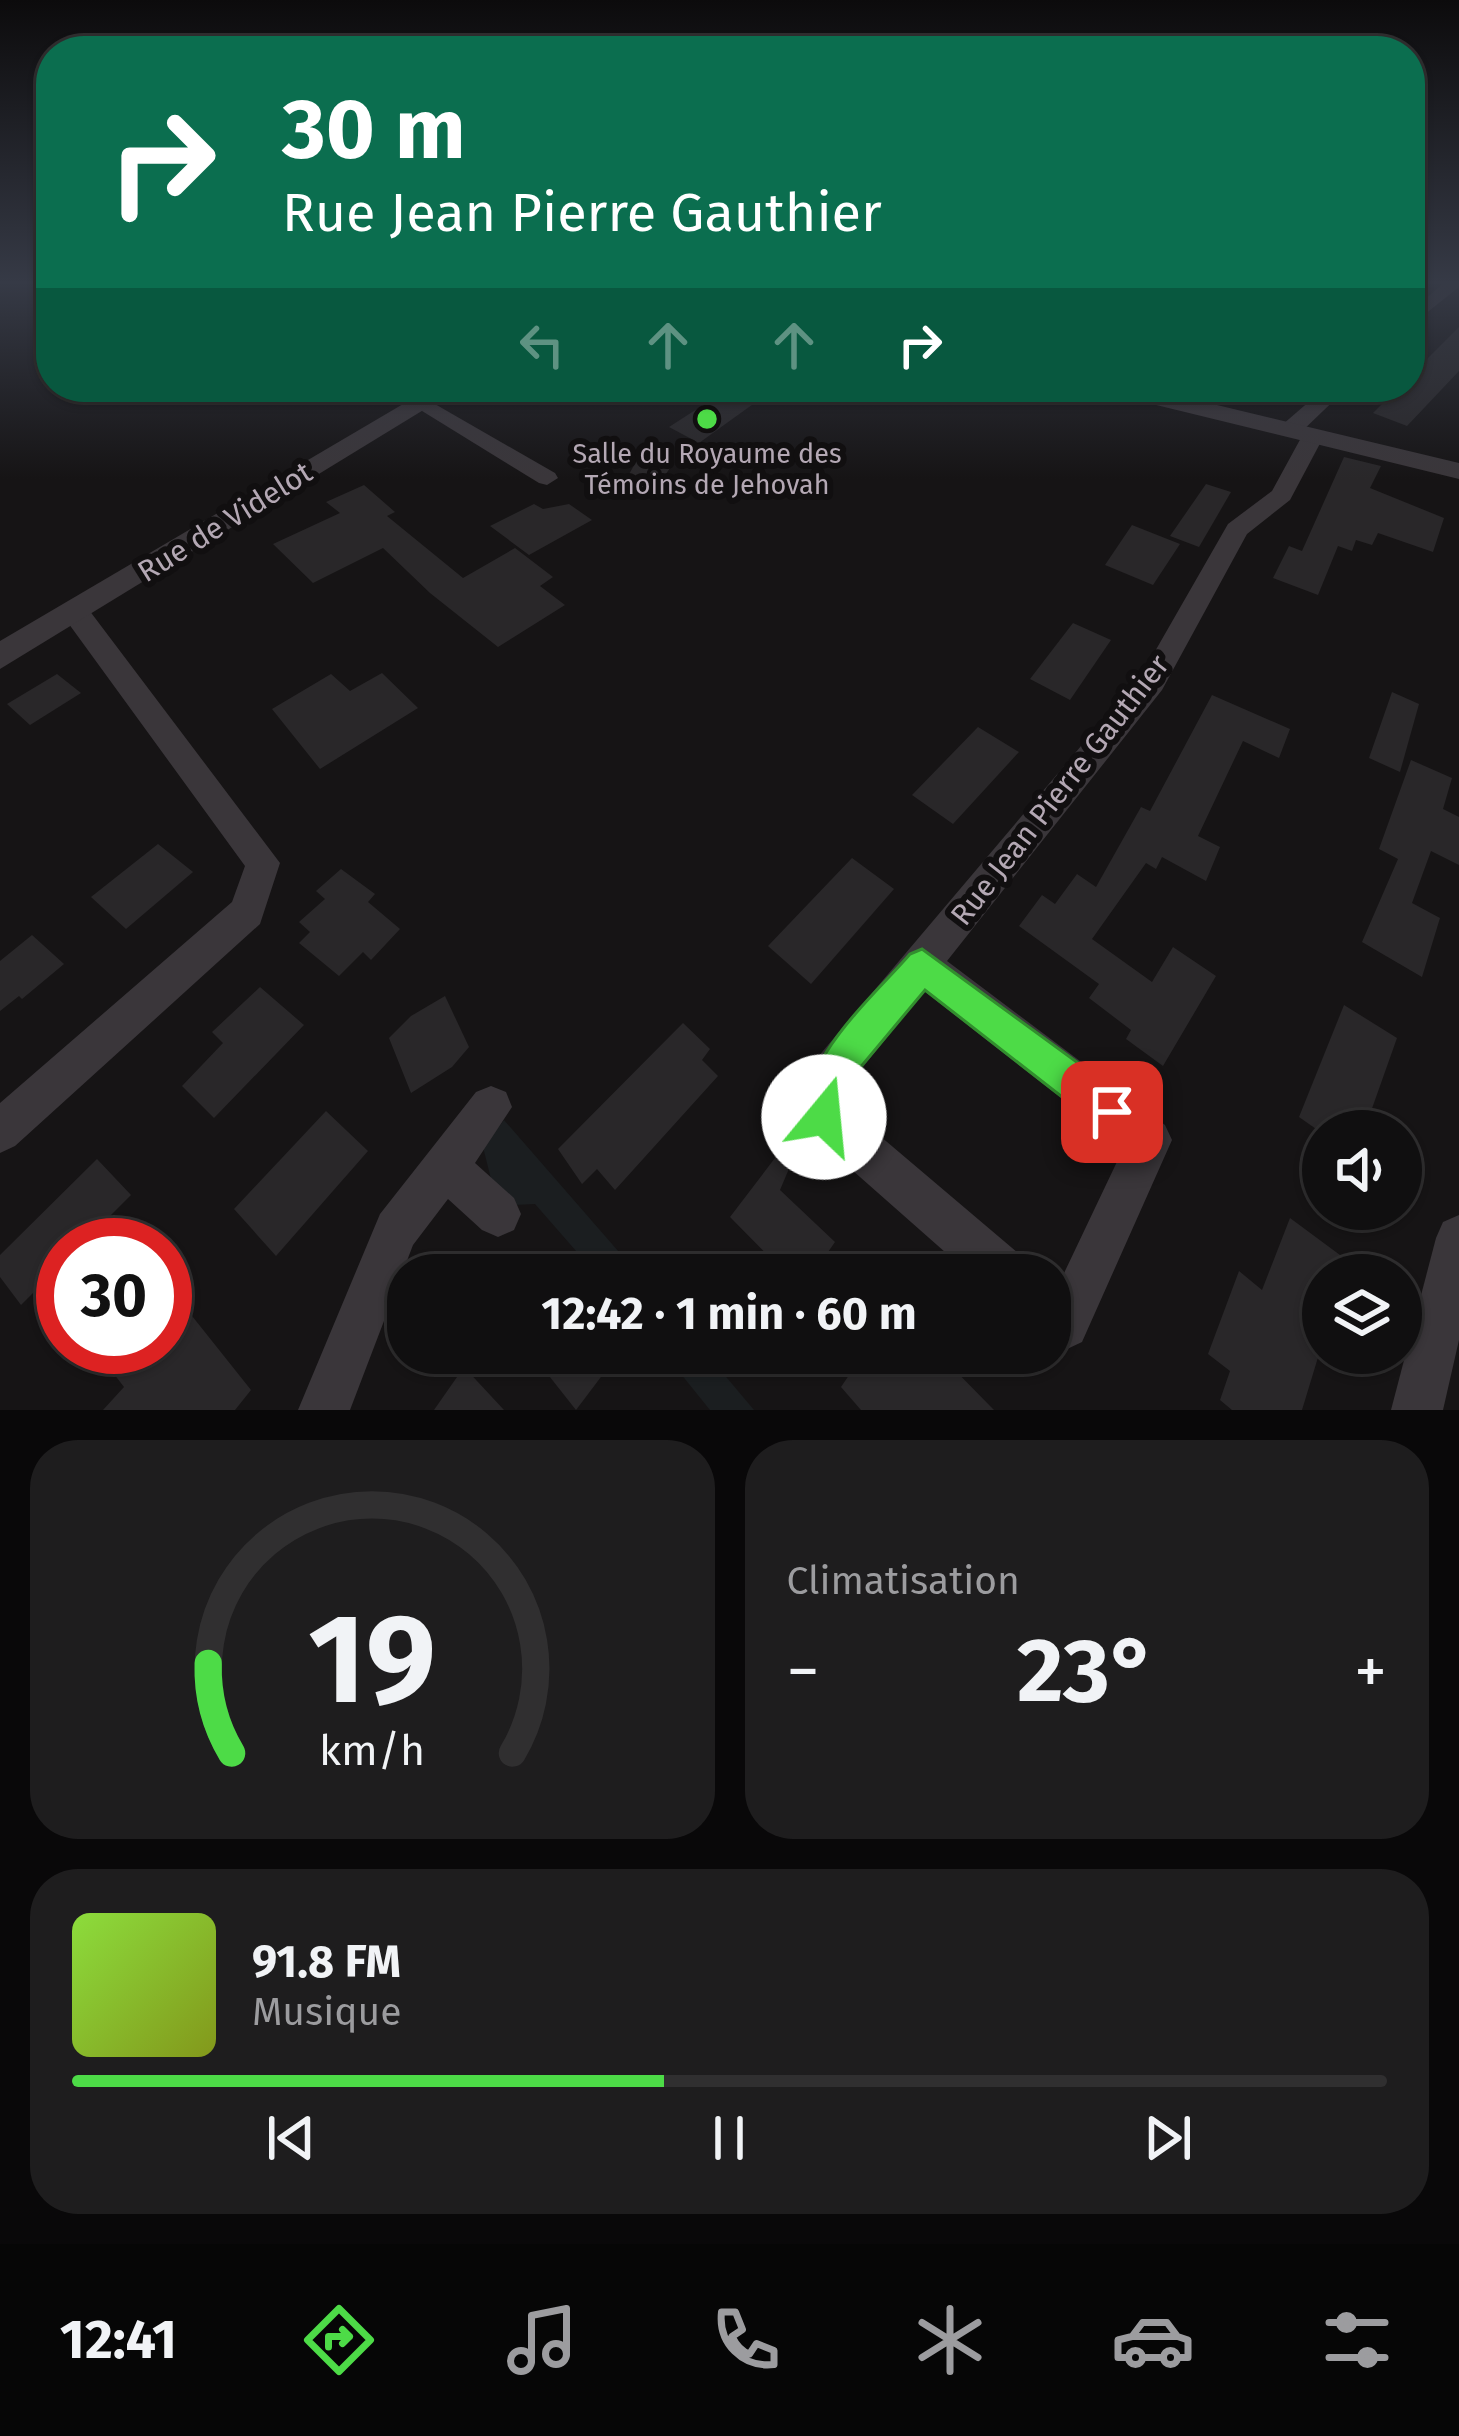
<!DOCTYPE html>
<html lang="fr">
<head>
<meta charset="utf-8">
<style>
  body { margin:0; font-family:"Fira Sans",sans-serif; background:#1e1d1e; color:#f1f3f6; height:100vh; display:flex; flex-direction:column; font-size:45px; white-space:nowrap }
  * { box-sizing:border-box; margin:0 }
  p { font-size:39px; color:#9c9c9f }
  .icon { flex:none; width:66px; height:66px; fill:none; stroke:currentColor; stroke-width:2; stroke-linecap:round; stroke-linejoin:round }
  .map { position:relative; height:1410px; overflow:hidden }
  .side { display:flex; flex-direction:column; gap:30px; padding:30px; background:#090809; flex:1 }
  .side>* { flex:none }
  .hud { position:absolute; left:36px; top:36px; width:1389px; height:366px; border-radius:48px; box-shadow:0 3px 9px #0004,0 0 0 3px #302f30; background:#0b6e4f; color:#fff; overflow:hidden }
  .tools { position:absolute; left:1302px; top:1110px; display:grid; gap:24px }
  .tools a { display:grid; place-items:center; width:120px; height:120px; border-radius:50%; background:#100f10; box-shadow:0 3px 9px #0004,0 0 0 3px #302f30; font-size:60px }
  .speed { position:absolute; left:36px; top:1218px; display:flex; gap:24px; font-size:60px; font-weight:700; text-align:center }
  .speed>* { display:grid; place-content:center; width:156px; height:156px; border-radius:50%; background:#100f10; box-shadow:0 3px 9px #0004,0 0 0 3px #302f30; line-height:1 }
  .speed .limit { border:18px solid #d22; background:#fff; color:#111 }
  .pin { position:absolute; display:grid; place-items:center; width:102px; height:102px; color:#fff; margin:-51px; border-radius:24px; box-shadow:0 6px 18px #0006 }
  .me { position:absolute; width:132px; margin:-66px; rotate:17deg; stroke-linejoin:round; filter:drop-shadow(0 0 9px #0008) }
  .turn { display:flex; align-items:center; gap:42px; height:252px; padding:0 48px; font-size:54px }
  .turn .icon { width:156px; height:156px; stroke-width:2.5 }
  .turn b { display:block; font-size:84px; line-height:102px }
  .lanes { display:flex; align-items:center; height:114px; padding:0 48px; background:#0003; justify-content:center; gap:60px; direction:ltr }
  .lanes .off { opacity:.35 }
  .big { font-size:90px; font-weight:700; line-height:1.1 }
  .side .tile { flex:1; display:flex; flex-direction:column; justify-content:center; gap:18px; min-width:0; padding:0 42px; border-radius:48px; background:#1e1d1e }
  .side .dial { align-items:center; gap:0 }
  .dial svg { height:312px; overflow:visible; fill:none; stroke:#302f30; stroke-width:7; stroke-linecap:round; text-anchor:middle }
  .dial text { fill:#f1f3f6; stroke:none }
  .song { display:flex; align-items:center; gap:36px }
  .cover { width:144px; height:144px; border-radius:18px; background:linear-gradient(135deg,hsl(90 70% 55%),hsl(70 70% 35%)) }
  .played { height:12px; border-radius:6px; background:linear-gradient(90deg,#4ddb47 45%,#302f30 45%) }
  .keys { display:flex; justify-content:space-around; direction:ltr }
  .heat { display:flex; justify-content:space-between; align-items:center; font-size:66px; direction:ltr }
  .side .tiles { flex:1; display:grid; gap:30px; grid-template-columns:1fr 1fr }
  .tile:last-child { grid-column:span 2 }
  .trip { position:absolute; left:387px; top:1254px; width:684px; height:120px; border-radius:48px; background:#100f10; box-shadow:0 3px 9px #0004,0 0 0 3px #302f30; font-weight:700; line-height:120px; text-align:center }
  .tabs { display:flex; height:192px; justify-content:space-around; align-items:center; background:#060606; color:#9c9c9f }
  .tabs .icon { width:84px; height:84px }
  .tabs .current { color:#4ddb47 }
  .tabs b { font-size:54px; color:#f1f3f6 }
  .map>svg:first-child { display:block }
  .green { fill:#1b1e20 }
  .building { fill:#292729 }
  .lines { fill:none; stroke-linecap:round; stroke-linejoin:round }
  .minor { fill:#3a363a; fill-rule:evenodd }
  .tertiary { fill:#3a363a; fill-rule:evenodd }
  .route { fill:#4ddb47; stroke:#328e2e; stroke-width:3 }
  .poi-dot { fill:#4ddb47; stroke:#110f10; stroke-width:4.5 }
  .labels { text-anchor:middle; stroke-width:12; stroke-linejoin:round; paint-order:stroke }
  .far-poi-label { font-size:27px; fill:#b4a8b4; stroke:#110f10 }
  .street-label { font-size:30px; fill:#b4a8b4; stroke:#110f10 }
</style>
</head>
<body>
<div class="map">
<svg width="1459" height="1410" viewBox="0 0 1459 1410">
  <rect width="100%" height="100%" fill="#161415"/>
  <g class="green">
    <path d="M 504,1120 L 639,1275 L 597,1275 L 535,1204 L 514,1205 L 492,1183 L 483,1147 Z"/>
    <path d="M 664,1353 L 706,1353 L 754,1410 L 710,1410 Z"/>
  </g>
  <g class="building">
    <path d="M 1459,327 L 1459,371 L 1407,426 L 1373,413 L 1399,387 L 1410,387 L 1410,376 Z"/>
    <path d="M 731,387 L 777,387 L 699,443 L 669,427 Z"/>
    <path d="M 1344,457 L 1381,466 L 1370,488 L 1444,518 L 1433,552 L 1378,533 L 1372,545 L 1356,540 L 1352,551 L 1338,546 L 1318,595 L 1273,578 L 1289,546 L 1302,551 Z"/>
    <path d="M 637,460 L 672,465 L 655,490 L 623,485 Z"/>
    <path d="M 1206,484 L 1231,492 L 1199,547 L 1170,536 Z"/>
    <path d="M 364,485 L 395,512 L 387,516 L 463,578 L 515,548 L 553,577 L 540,586 L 565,605 L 498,647 L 430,593 L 383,548 L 313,583 L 273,544 L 340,513 L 326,502 Z"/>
    <path d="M 534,504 L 543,509 L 569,504 L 592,520 L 529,555 L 490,526 Z"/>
    <path d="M 1132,525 L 1180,544 L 1153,585 L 1105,565 Z"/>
    <path d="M 1073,623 L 1111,640 L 1070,700 L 1030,679 Z"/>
    <path d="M 382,673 L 418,708 L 320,769 L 272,709 L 331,674 L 350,691 Z"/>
    <path d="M 57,674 L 81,693 L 30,725 L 7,704 Z"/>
    <path d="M 1392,692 L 1419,704 L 1400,772 L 1369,758 Z"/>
    <path d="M 1212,695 L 1290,729 L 1279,758 L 1243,741 L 1198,836 L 1220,847 L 1206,881 L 1162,857 L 1156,869 L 1146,863 L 1092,939 L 1152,982 L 1173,947 L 1216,976 L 1163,1066 L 1126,1039 L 1131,1030 L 1089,998 L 1099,984 L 1019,926 L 1042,895 L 1055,904 L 1077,874 L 1096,887 L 1141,807 L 1150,811 Z"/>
    <path d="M 978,727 L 1019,752 L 953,824 L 912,795 Z"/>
    <path d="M 1411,760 L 1452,778 L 1443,809 L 1459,817 L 1459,865 L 1431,851 L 1412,903 L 1440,918 L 1422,977 L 1362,942 L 1398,859 L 1379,849 Z"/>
    <path d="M 158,844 L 193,872 L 126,929 L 91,897 Z"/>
    <path d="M 852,858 L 894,889 L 811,984 L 768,946 Z"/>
    <path d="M 341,869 L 375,894 L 368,902 L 400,929 L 371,960 L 363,952 L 339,976 L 299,943 L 310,932 L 299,922 L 325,899 L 316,891 Z"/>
    <path d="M 32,935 L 64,964 L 22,999 L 19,996 L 0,1011 L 0,961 Z"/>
    <path d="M 260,987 L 304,1025 L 214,1118 L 182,1086 L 223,1043 L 212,1032 Z"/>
    <path d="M 445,996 L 469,1047 L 452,1067 L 411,1093 L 389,1038 L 411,1016 Z"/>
    <path d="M 1344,1005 L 1397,1038 L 1364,1131 L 1319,1131 L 1299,1117 Z"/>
    <path d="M 683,1023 L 710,1049 L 702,1060 L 718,1076 L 615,1190 L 597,1169 L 582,1184 L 558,1149 Z"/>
    <path d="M 326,1111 L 368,1151 L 276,1256 L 234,1209 Z"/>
    <path d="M 794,1133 L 802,1138 L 780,1190 L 835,1242 L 812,1275 L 787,1275 L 730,1217 Z"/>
    <path d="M 97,1159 L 131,1195 L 81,1245 L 63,1245 L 63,1263 L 21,1305 L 0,1277 L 0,1255 Z"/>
    <path d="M 1290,1218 L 1367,1275 L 1323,1275 L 1323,1341 L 1302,1410 L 1232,1410 L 1220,1400 L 1230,1371 L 1208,1354 L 1239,1271 L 1262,1290 Z"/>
    <path d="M 165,1282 L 251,1390 L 235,1410 L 103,1410 L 124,1387 L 104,1361 L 118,1347 L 165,1347 Z"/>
    <path d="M 531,1353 L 619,1353 L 576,1410 Z"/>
    <path d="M 864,1353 L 938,1353 L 994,1410 L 861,1410 L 841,1387 Z"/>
    <path d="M 464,1367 L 504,1410 L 434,1410 Z"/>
  </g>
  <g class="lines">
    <g class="minor">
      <path d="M 1445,282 L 1459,282 L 1459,287 L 1410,326 L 1410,312 Z"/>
      <path d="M 1326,387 L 1348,387 L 1298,435 L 1282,435 L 1282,425 Z"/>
      <path d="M 421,396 L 555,473 L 558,478 L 547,485 L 539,483 L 414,406 L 411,402 Z"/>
      <path d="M 1313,429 L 1324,436 L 1290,500 L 1247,534 L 1162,690 L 947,961 L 1165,1125 L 1172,1140 L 1082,1342 L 1065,1350 L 1050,1343 L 1050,1288 L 1056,1290 L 1124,1147 L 924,991 L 851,1082 L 847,1108 L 1024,1258 L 1031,1275 L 971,1275 L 809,1132 C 799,1109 808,1081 817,1058 L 1142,674 L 1228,524 L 1272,491 L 1302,436 Z"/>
      <path d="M 76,604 L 86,606 L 280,863 L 260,924 L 15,1146 L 0,1153 L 0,1103 L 232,902 L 245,866 L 66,620 L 62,613 Z"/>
      <path d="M 491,1086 L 506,1092 L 512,1107 L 475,1163 L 514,1198 L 521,1214 L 514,1230 L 498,1237 L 482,1230 L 448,1199 L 413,1245 L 350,1410 L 298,1410 L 380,1214 L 476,1092 Z"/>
      <path d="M 1459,1215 L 1459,1340 L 1443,1410 L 1391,1410 L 1436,1238 L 1443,1222 Z"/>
    </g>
    <g class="tertiary">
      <path d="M 432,387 L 461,387 L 0,669 L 0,641 Z"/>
      <path d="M 1100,387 L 1142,387 L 1459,463 L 1459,479 L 1103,392 Z"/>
    </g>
  </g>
  <linearGradient id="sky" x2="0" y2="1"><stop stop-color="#0c0b0c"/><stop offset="0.59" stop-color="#363a46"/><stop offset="1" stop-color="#363a46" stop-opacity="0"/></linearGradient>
  <rect width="1459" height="479" fill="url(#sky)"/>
  <path class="route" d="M 922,949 L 1126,1098 L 1131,1112 L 1126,1125 L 1112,1131 L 1098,1125 L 925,990 L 849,1081 L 838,1131 L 824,1137 L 811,1131 C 786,1071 874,996 910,954 Z"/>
  <circle class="poi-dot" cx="707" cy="419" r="12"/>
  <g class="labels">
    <g class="far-poi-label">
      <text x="707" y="463">Salle du Royaume des<tspan x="707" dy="31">Témoins de Jehovah</tspan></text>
    </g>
    <g class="street-label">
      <text transform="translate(225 522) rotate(-32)" y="10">Rue de Videlot</text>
      <text transform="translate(1060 790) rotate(-52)" y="10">Rue Jean Pierre Gauthier</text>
    </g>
  </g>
</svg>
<div class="tools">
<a><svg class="icon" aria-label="sound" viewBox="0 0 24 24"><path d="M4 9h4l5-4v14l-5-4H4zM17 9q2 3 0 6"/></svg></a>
<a><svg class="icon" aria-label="layers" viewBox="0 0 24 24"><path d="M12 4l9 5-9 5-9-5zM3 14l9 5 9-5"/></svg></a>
</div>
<div class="speed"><div class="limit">30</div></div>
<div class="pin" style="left:1112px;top:1112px;background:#d93025"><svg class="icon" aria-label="arrive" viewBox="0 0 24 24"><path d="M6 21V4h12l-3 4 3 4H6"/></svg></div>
<svg class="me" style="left:824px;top:1117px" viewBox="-20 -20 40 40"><circle r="19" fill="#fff"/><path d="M0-13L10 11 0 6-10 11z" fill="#4ddb47"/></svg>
<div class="trip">12:42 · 1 min · 60 m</div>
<div class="hud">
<div class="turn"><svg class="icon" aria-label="right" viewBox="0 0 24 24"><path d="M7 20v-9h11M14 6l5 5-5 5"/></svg><div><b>30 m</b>Rue Jean Pierre Gauthier</div></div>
<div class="lanes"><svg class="icon off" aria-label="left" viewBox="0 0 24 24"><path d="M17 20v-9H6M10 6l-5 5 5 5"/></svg><svg class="icon off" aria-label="ahead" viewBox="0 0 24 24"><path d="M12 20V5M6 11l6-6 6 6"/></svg><svg class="icon off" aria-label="ahead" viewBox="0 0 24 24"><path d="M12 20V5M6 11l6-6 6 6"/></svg><svg class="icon" aria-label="right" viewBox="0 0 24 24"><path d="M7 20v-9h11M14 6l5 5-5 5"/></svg></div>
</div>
</div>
<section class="side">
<div class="tiles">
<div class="tile dial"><svg viewBox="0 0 100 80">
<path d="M14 69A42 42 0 1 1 86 69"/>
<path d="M14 69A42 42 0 0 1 8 46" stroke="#4ddb47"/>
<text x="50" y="56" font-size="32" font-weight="700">19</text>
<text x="50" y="72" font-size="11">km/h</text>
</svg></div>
<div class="tile"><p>Climatisation</p>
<div class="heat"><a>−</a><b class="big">23°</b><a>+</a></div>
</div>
<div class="tile">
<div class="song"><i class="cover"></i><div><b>91.8 FM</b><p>Musique</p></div></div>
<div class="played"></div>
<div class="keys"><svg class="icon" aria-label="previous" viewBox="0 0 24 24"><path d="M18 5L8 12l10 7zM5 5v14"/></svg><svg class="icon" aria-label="pause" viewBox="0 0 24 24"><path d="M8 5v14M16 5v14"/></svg><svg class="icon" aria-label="next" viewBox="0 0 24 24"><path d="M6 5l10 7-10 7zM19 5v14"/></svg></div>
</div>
</div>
</section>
<nav class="tabs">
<b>12:41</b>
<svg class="icon current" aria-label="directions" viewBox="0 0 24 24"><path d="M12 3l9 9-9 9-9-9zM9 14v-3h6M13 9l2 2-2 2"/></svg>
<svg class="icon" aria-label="music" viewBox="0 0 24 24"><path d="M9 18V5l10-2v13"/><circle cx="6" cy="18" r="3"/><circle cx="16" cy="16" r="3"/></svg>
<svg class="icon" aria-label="phone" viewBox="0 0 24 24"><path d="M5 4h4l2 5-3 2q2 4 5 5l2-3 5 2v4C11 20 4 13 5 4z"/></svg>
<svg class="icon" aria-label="climate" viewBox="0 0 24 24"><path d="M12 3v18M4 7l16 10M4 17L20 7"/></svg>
<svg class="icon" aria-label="car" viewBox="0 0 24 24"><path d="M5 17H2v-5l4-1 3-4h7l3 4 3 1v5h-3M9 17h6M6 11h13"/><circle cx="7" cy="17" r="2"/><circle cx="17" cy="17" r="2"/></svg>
<svg class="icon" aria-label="filters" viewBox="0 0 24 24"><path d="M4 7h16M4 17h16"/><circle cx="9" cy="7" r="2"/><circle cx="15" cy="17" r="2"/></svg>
</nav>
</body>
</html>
